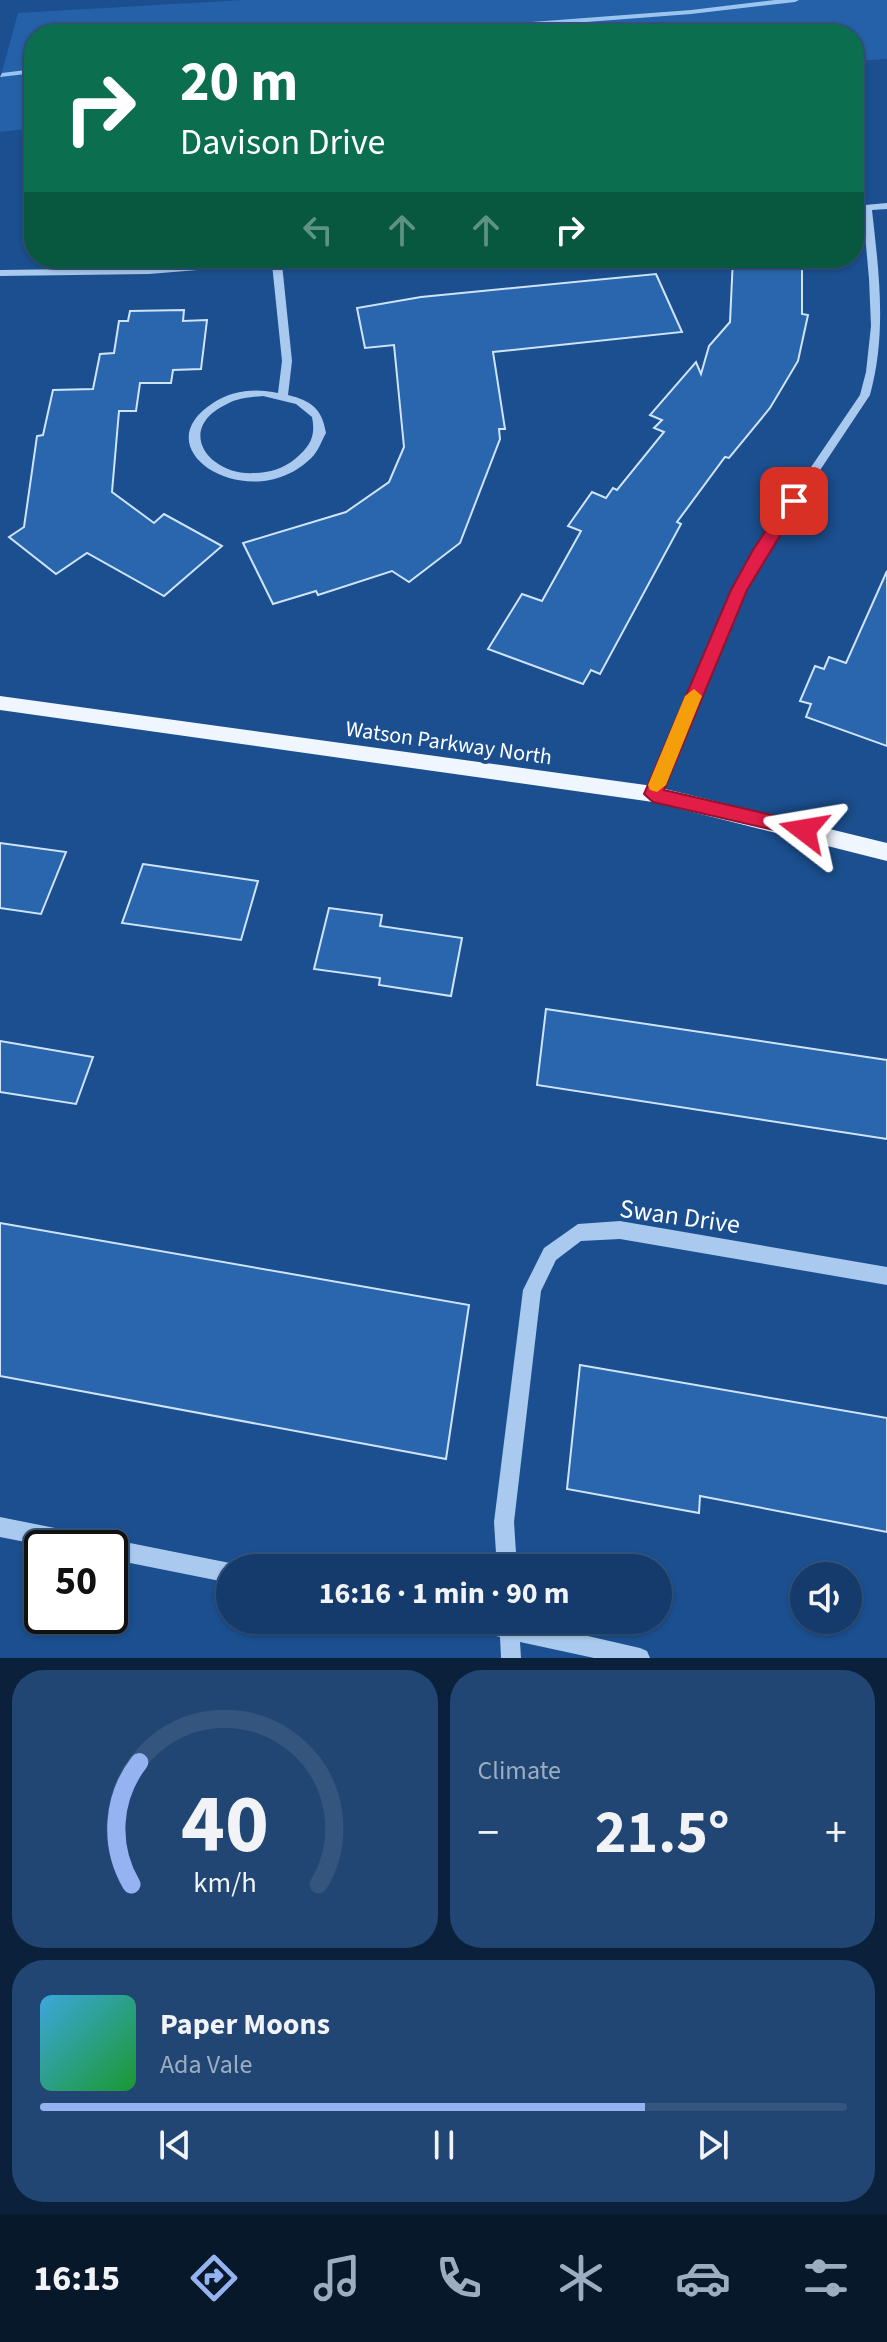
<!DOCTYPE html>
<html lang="en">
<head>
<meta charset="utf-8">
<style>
  body { margin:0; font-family:"Source Sans 3",sans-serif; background:#214673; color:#f1f3f6; height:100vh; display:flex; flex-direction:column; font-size:30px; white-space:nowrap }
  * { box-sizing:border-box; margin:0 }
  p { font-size:26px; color:#9dadc1 }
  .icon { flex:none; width:44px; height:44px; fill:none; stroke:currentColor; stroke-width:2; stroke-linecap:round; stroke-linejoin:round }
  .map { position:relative; height:1658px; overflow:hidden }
  .drawer { display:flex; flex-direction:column; gap:12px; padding:12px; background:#0b203b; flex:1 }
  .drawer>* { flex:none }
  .guide { position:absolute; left:24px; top:24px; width:840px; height:244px; border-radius:32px; box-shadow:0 2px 6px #0004,0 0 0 2px #33557e; background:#0b6e4f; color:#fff; overflow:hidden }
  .tools { position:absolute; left:790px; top:1562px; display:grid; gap:16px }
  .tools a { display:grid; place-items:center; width:72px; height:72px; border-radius:50%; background:#143b6b; box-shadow:0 2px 6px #0004,0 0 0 2px #33557e; font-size:40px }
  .speed { position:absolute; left:24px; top:1530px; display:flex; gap:16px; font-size:40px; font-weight:700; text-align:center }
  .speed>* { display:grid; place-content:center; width:104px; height:104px; border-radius:50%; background:#143b6b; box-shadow:0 2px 6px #0004,0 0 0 2px #33557e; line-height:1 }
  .speed .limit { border:4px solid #111; border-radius:12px; background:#fff; color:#111 }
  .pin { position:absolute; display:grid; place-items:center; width:68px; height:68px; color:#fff; margin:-34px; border-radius:16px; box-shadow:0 4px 12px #0006 }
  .me { position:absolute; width:88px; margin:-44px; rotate:284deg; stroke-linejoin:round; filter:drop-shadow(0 0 6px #0008) }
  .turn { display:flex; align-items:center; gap:28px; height:168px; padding:0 24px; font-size:36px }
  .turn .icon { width:104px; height:104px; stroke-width:2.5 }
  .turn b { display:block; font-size:56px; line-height:68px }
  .lanes { display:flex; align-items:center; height:76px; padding:0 24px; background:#0003; justify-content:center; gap:40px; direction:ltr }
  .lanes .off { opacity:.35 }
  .big { font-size:60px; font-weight:700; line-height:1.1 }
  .drawer .card { flex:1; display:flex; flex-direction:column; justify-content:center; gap:12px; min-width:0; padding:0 28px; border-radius:32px; background:#214673 }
  .drawer .dial { align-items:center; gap:0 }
  .dial svg { height:208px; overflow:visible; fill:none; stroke:#33557e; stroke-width:7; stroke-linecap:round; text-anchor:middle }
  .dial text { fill:#f1f3f6; stroke:none }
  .song { display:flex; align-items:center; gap:24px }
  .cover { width:96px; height:96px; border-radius:12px; background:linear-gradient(135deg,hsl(200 70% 55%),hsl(130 70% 35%)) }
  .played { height:8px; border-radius:4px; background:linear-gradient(90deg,#95b2f1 75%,#33557e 75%) }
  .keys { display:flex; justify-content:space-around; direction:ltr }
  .heat { display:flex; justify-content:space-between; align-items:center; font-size:44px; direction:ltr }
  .drawer .tiles { flex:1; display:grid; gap:12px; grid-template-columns:1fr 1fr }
  .card:last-child { grid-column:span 2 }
  .trip { position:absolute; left:216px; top:1554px; width:456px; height:80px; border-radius:40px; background:#143b6b; box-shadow:0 2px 6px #0004,0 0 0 2px #33557e; font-weight:700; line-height:80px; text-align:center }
  .menu { display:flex; height:128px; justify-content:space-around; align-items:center; background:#08182b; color:#9dadc1 }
  .menu .icon { width:56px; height:56px }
  .menu .current { color:#95b2f1 }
  .menu b { font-size:36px; color:#f1f3f6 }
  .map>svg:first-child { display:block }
  .green { fill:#2461a8 }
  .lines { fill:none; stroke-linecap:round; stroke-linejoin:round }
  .stream { fill:#9cc4f0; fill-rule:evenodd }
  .building { fill:#2a66ad; stroke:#cfe3fa; stroke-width:2 }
  .minor { fill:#a9c9ee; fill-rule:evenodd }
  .major { fill:#f0f6ff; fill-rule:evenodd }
  .route { fill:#e11d48; stroke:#92132f; stroke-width:2 }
  .slow { fill:#f59e0b }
  .labels { text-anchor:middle; stroke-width:8; stroke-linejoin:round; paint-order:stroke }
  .street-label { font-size:22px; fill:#fff; stroke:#1b4f8f }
  .near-street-label { font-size:26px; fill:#fff; stroke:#1b4f8f }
</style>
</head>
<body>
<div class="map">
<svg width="887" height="1658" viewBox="0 0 887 1658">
  <rect width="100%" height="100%" fill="#1b4f8f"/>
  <path class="green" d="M 243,0 L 887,0 L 887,59 L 854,61 L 854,34 L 34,34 L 34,128 L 0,132 L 0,79 L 18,13 Z"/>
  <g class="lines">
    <g class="stream">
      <path d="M 775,0 L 799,0 L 795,2 L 691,14 L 431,34 L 396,34 L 400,32 L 691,10 Z"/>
      <path d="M 34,69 L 34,73 L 0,77 L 2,73 Z"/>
    </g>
  </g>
  <g class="building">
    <path d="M 733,258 L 802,264 L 802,314 L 808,315 L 798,361 L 770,408 L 729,458 L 725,457 L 677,522 L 681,524 L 600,674 L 591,670 L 583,684 L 488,649 L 522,594 L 542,601 L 581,531 L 568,526 L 592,492 L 606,498 L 613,488 L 617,490 L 664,432 L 654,428 L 662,420 L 650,415 L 696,362 L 701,374 L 709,346 L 730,322 Z"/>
    <path d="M 656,274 L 682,332 L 493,352 L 505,429 L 499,429 L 500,439 L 460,543 L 409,582 L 392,571 L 318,595 L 316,591 L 273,604 L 243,543 L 346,512 L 389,482 L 404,447 L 394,345 L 365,348 L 357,308 L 421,297 Z"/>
    <path d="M 184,310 L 183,321 L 207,320 L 201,369 L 173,370 L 171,383 L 140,383 L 136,411 L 119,411 L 112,492 L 154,523 L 164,514 L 222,546 L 164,596 L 87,553 L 56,574 L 9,537 L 24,527 L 37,436 L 43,435 L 53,390 L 93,389 L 100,354 L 114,353 L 119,321 L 128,321 L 130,311 Z"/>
    <path d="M 887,571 L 887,746 L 806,717 L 811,704 L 800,701 L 815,666 L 824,669 L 829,657 L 846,663 Z"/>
    <path d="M 0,843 L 66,852 L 41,914 L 0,908 Z"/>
    <path d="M 143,864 L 258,881 L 241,940 L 122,923 Z"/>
    <path d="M 329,908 L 382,915 L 380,926 L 462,938 L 451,996 L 379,985 L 380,978 L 314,969 Z"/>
    <path d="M 546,1009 L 887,1060 L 887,1139 L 537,1085 Z"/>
    <path d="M 0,1041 L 93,1057 L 76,1104 L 0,1092 Z"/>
    <path d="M 0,1223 L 469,1305 L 446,1459 L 0,1376 Z"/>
    <path d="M 580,1365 L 887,1418 L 887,1532 L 700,1496 L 699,1513 L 567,1489 Z"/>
  </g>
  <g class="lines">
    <g class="minor">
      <path d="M 887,203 L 887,209 L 872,210 C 879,273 887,333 870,395 L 763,556 L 745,590 L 660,794 L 658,798 L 648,798 L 646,794 L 733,590 L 752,554 L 860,395 L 866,372 L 871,326 L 869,279 L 863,211 L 854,212 L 854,206 Z"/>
      <path d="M 281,258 L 324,258 L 319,261 L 282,264 L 292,361 L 288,395 C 312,401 322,409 326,433 C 322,440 319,449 314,455 C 255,520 138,451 213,403 C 232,390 256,388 278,393 L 282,361 L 272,264 L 149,274 L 0,276 L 0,270 L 149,268 ZM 263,396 L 296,404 L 312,417 C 316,437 310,446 295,459 C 284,468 269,473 255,473 C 209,476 174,429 227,404 C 238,398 251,397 263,396 Z"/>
      <path d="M 620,1221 L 887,1267 L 887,1285 L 620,1239 L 581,1241 L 556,1260 L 541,1291 L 514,1522 L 517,1568 L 497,1568 L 494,1522 L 523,1290 L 544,1248 L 578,1224 Z"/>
      <path d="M 0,1517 L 230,1563 L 238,1568 L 230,1568 L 230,1583 L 110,1559 L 110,1548 L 56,1548 L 0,1537 Z"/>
      <path d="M 456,1620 L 518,1620 L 640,1648 L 647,1651 L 650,1658 L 594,1658 L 520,1642 L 521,1658 L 501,1658 L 500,1637 L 459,1627 Z"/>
    </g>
    <path class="major" d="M 0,696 L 653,786 L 887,843 L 887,861 L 653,802 L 0,710 Z"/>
  </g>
  <path class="route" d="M 794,495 L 801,501 L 747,590 L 664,790 L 811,824 L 813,830 L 811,835 L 804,837 L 653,802 L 644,794 L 731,590 L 753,550 L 788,497 Z"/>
  <path class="slow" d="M 694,689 L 702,696 L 666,785 L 657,792 L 650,790 L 648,785 L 685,696 Z"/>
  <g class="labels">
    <g class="street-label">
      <text transform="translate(449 742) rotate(8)" y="8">Watson Parkway North</text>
    </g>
    <g class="near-street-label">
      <text transform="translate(680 1216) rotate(8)" y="9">Swan Drive</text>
    </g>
  </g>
</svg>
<div class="tools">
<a><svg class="icon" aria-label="sound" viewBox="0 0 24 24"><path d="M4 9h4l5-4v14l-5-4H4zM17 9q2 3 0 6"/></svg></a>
</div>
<div class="speed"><div class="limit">50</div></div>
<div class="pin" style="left:794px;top:501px;background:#d93025"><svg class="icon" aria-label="arrive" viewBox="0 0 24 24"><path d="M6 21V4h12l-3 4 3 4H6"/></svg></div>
<svg class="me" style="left:804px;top:830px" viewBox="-20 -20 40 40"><path d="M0-17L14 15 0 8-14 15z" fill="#e11d48" stroke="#fff" stroke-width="4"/></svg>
<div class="trip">16:16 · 1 min · 90 m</div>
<div class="guide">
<div class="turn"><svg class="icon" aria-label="right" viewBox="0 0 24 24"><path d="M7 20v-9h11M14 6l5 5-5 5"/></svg><div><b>20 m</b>Davison Drive</div></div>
<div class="lanes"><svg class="icon off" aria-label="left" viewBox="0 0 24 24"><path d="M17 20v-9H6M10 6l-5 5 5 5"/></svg><svg class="icon off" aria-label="ahead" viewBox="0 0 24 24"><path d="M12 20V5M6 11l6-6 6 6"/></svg><svg class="icon off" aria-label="ahead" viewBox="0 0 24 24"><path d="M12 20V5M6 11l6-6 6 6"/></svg><svg class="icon" aria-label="right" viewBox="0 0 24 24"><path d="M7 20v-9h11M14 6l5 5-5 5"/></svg></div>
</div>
</div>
<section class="drawer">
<div class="tiles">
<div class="card dial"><svg viewBox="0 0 100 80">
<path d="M14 69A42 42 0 1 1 86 69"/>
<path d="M14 69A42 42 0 0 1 17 22" stroke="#95b2f1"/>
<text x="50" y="56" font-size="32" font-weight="700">40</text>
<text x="50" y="72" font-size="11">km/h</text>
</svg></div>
<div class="card"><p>Climate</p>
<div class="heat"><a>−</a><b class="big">21.5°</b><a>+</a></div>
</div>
<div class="card">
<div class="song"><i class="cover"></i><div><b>Paper Moons</b><p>Ada Vale</p></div></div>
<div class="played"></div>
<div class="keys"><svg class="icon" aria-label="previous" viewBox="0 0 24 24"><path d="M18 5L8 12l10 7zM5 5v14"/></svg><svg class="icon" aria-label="pause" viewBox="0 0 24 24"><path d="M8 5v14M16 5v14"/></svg><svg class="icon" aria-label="next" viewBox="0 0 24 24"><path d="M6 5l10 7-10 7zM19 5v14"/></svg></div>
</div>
</div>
</section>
<nav class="menu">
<b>16:15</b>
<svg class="icon current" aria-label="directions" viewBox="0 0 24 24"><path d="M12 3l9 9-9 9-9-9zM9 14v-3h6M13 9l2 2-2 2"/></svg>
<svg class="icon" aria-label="music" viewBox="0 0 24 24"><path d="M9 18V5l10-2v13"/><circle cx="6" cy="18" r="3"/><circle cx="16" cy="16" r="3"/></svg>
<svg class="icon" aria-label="phone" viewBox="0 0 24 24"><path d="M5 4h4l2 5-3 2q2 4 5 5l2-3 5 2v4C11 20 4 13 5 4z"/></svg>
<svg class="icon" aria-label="climate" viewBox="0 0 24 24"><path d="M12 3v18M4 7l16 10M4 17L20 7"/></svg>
<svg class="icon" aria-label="car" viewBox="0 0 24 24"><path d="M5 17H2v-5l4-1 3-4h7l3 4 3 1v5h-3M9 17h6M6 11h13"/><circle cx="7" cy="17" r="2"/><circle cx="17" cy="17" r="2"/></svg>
<svg class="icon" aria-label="filters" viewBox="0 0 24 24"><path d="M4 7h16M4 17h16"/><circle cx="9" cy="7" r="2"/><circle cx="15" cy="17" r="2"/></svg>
</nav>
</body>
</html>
